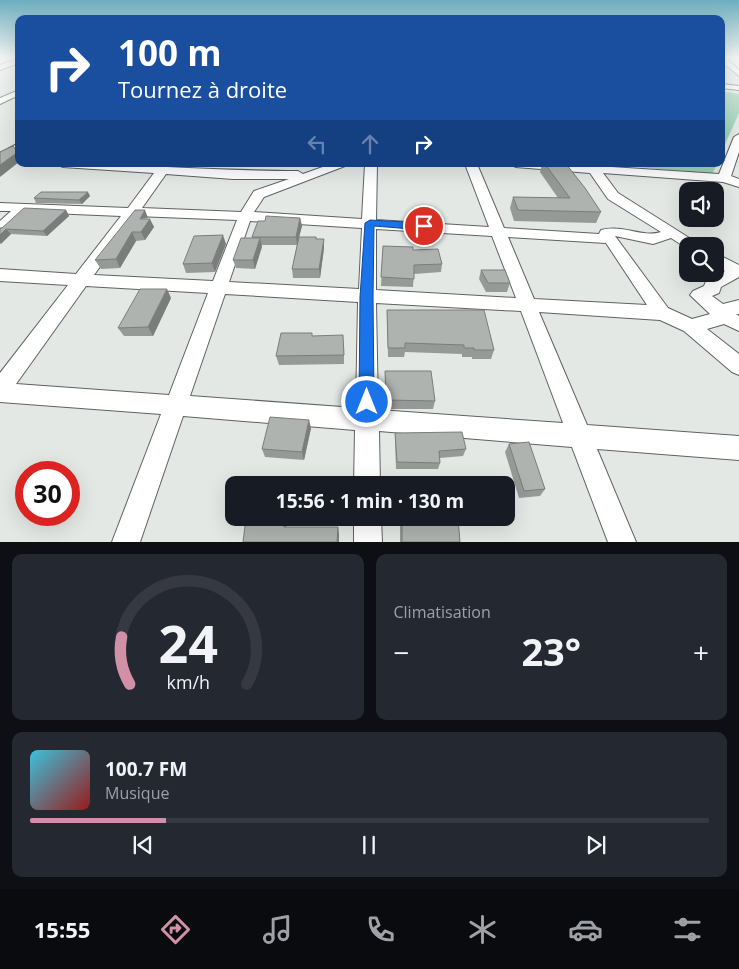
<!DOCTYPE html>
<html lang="fr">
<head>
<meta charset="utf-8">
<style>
  body { margin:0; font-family:"Open Sans",sans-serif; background:#242831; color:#f1f3f6; height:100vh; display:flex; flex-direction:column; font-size:19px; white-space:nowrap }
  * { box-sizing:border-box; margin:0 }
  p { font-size:16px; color:#9ea1a6 }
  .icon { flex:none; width:28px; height:28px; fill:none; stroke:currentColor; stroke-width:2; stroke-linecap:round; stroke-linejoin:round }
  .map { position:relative; height:542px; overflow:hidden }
  .sheet { display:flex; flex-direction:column; gap:12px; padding:12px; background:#0d0f14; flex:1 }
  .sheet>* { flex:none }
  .hud { position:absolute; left:15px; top:15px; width:710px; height:152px; border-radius:10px; box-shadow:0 5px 20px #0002; background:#1a4fa0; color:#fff; overflow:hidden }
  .tools { position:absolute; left:679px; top:182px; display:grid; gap:10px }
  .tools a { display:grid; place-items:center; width:45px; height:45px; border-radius:10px; background:#171b24; box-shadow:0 5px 20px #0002; font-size:25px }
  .speed { position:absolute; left:15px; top:461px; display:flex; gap:10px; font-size:25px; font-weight:700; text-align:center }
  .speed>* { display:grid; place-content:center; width:65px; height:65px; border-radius:50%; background:#171b24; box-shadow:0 5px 20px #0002; line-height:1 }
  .speed .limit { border:8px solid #d22; background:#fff; color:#111 }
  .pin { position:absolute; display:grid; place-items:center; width:42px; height:42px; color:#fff; margin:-21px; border:2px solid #fff; border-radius:50%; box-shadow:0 1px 5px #0007 }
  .me { position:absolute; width:55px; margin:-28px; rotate:0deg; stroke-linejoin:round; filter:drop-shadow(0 0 4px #0008) }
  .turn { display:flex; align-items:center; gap:18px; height:105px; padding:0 20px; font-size:22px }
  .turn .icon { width:65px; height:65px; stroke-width:2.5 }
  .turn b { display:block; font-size:35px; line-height:42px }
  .lanes { display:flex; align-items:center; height:48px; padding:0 20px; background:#0003; justify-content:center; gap:25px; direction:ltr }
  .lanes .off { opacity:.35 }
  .big { font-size:38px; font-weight:700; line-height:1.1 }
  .sheet .widget { flex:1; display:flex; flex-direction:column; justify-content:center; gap:8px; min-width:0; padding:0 18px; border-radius:10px; background:#242831 }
  .sheet .dial { align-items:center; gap:0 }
  .dial svg { height:130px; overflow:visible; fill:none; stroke:#363941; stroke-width:7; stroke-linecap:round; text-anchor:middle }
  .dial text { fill:#f1f3f6; stroke:none }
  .song { display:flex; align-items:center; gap:15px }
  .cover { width:60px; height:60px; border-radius:8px; background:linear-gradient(135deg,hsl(190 70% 55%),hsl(0 70% 35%)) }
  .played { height:5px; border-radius:2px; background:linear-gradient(90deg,#d290a7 20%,#363941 20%) }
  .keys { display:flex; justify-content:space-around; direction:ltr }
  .heat { display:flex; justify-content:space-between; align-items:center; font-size:28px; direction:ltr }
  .sheet .tiles { flex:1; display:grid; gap:12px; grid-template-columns:1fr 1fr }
  .widget:last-child { grid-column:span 2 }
  .trip { position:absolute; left:225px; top:476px; width:290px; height:50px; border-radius:10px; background:#171b24; box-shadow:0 5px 20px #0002; font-weight:700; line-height:50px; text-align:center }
  .dock { display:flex; height:80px; justify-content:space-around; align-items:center; background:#090b0e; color:#9ea1a6 }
  .dock .icon { width:35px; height:35px }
  .dock .active { color:#d290a7 }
  .dock b { font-size:22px; color:#f1f3f6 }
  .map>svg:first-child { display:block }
  .green { fill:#9ad2b4 }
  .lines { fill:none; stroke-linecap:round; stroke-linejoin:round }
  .street-casing { stroke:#5f6360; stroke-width:2 }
  .street { fill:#fff; fill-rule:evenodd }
  .wall { fill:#969a97 }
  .shaded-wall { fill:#7a7d7b }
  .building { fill:#aeb3b0; stroke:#7a7d7b }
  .route { fill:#1a73e8; stroke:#114b97 }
</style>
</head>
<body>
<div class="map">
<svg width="739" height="542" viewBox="0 0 739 542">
  <rect width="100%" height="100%" fill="#e3e8e5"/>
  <g class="green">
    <path d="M 721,91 L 739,94 L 739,113 L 721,153 Z"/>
    <path d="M 606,164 L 717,164 L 712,174 Z"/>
  </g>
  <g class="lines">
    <defs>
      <g id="street">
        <path d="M 19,58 L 19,63 L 0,70 L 0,65 Z"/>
        <path d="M 721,58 L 726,58 L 739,70 L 739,76 L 721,61 Z"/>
        <path d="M 721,84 L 739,86 L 739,90 L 721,88 Z"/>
        <path d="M 19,90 L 19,95 L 0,104 L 0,98 Z"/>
        <path d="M 739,134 L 739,152 L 731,176 L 739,179 L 739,187 L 723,182 L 603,173 L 618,193 L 702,246 L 688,246 L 688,249 L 671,238 L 653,244 L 615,236 L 668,308 L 692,319 L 710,314 L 690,295 L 693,291 L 704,286 L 706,281 L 725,271 L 715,265 L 715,253 L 739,265 L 739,277 L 721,287 L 719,293 L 712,296 L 723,304 L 739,300 L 739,314 L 736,314 L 739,316 L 739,331 L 724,324 L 707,329 L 739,354 L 739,375 L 732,372 L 684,331 L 660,320 L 539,312 L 587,425 L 739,436 L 739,460 L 597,449 L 636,542 L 608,542 L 572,447 L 379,431 L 380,485 L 354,485 L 355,430 L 183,416 L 140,542 L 112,542 L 161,414 L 0,402 L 0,373 L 68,285 L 0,281 L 0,269 L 76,274 L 121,216 L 27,212 L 5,232 L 0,233 L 0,221 L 11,211 L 0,211 L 0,203 L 128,208 L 154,173 L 63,167 L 57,164 C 138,164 218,171 298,171 L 303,174 L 331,164 L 347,164 L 345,166 L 264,197 L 254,212 L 362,219 L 365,164 L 377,164 L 376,220 L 489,227 L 465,164 L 477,164 L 504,228 L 599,234 L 601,230 C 624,224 641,238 661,232 L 608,199 L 590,173 L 516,167 L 510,164 L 565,164 L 719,174 L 734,137 ZM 166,174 L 233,179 L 289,179 L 254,191 L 241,212 L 142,208 ZM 136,216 L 237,220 L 213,281 L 94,275 ZM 250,221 L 362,228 L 359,289 L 229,282 ZM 376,229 L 492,236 L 516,298 L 376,290 ZM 508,237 L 606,243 L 647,305 L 534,299 ZM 86,286 L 208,293 L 169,395 L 16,384 ZM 225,294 L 358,302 L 356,408 L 190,396 ZM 376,303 L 521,311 L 563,423 L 378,410 Z"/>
        <path d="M 19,143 L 19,151 L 0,161 L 0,153 Z"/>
        <path d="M 354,518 L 381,518 L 382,542 L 354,542 Z"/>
      </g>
    </defs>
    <use href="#street" class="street-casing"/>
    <use href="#street" class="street"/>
  </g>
  <g class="wall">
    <path d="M 169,164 L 192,164 L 190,166 L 170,165 Z"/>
    <path d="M 542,164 L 566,164 L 601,212 L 596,223 L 514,221 L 510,208 L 513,197 L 558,198 L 540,172 Z"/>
    <path d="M 90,196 L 82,204 L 36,203 L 34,198 Z"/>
    <path d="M 66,210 L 69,216 L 47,236 L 11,234 L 0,244 L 0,228 Z"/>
    <path d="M 300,218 L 302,226 L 299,237 L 316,237 L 317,239 L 324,239 L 324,248 L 320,278 L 293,278 L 292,269 L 297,245 L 262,245 L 255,269 L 236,268 L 233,260 L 252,238 L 265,221 Z"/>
    <path d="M 148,219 L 154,227 L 145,240 L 136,241 L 120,268 L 101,269 L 95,260 Z"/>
    <path d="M 226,244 L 215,272 L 186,273 L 183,264 Z"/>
    <path d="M 383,246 L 413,250 L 442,264 L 441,272 L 414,274 L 413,287 L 381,286 Z"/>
    <path d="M 481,270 L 510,283 L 507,292 L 486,292 L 479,279 Z"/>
    <path d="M 171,298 L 153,336 L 124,336 L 118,328 Z"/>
    <path d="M 387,310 L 494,350 L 491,359 L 472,359 L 472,357 L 462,357 L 462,354 L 405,352 L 404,357 L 388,357 Z"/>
    <path d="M 313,336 L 344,344 L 344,364 L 279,365 L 276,356 Z"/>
    <path d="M 385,371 L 435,401 L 433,409 L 386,409 Z"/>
    <path d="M 311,428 L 304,460 L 265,457 L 262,449 Z"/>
    <path d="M 395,433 L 466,449 L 463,456 L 440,458 L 440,463 L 438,469 L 396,469 L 395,440 Z"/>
    <path d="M 509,444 L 545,489 L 540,496 L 519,498 L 505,452 Z"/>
    <path d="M 400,518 L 458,518 L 460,542 L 400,542 Z"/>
  </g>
  <g class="shaded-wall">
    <path d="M 18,152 L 19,154 L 19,162 L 0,177 L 0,165 Z"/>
    <path d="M 88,192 L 90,196 L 82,204 L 79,200 Z"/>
    <path d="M 66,210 L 69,216 L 47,236 L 43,231 Z"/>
    <path d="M 145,210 L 148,218 L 140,219 Z"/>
    <path d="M 300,218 L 302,226 L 297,245 L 296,237 Z"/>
    <path d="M 150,219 L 154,227 L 145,240 L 141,232 Z"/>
    <path d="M 6,229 L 11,234 L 1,244 L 0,242 L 0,233 Z"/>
    <path d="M 132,232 L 136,241 L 120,268 L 116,259 Z"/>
    <path d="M 223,235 L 226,244 L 215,272 L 212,263 Z"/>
    <path d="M 260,238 L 262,247 L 255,269 L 253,260 Z"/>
    <path d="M 324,239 L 324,248 L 320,278 L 319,269 Z"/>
    <path d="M 167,289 L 171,298 L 153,336 L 148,327 Z"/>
    <path d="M 309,420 L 311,428 L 304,460 L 302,452 Z"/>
    <path d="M 284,518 L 287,518 L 286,534 L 284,527 Z"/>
    <path d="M 338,527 L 339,534 L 339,542 L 337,542 Z"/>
  </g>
  <g class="building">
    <path d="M 13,146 L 18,152 L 0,165 L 0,152 Z"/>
    <path d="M 545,164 L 566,164 L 585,188 L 601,212 L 518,210 L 513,197 L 570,198 Z"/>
    <path d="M 41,192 L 88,192 L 79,200 L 34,198 Z"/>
    <path d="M 24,208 L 66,210 L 43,231 L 6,229 L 0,235 L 0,228 L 2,228 Z"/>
    <path d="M 135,210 L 145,210 L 140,219 L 150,219 L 141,232 L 132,232 L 116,259 L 95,260 Z"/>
    <path d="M 266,216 L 300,218 L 296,237 L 252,237 L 258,221 L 265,221 Z"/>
    <path d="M 223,235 L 212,263 L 183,264 L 194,236 Z"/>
    <path d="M 299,237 L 316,237 L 316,239 L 324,239 L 319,269 L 292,269 Z"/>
    <path d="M 241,238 L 260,238 L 253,260 L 233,260 Z"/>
    <path d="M 383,246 L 413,247 L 413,250 L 438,249 L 442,264 L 414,265 L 414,279 L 381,277 Z"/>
    <path d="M 481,270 L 505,270 L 510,283 L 488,283 Z"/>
    <path d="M 140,289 L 167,289 L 148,327 L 118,328 Z"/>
    <path d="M 387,310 L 484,310 L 494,350 L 474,350 L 474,348 L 464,348 L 464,345 L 405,343 L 405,348 L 388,348 Z"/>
    <path d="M 281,333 L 312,333 L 312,336 L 343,335 L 344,355 L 276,356 Z"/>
    <path d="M 385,371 L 431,371 L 435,401 L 386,400 Z"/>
    <path d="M 270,417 L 309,420 L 302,452 L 262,449 Z"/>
    <path d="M 462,432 L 466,449 L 439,451 L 440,463 L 397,462 L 395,433 Z"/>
    <path d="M 529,442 L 545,489 L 524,491 L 509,444 Z"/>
    <path d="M 246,518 L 284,518 L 284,527 L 338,527 L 337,542 L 243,542 Z"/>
    <path d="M 402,518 L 458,518 L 460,542 L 402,542 Z"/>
  </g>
  <linearGradient id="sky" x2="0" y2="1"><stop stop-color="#6daebe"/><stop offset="0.43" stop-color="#f2f5f3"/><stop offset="1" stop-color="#f2f5f3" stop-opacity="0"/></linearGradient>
  <rect width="739" height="134" fill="url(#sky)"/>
  <path class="route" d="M 370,220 L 424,223 L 429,226 L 424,230 L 374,226 L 373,297 L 374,402 L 372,407 L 367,409 L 361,407 L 359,402 L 360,297 L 365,223 Z"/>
</svg>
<div class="tools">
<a><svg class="icon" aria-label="sound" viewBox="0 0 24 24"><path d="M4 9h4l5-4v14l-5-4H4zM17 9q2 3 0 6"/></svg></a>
<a><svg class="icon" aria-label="search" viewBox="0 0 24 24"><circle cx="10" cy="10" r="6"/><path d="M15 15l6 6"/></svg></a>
</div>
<div class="speed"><div class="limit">30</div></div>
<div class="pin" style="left:424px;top:226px;background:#d93025"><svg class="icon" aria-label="arrive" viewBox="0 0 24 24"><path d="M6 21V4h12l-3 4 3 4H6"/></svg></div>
<svg class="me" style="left:367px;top:402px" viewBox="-20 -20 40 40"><circle r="17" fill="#1a73e8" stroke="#fff" stroke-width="3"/><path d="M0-11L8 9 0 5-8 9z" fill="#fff"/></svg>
<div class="trip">15:56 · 1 min · 130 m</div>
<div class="hud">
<div class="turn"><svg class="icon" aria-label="right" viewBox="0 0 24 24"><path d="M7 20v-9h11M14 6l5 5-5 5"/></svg><div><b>100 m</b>Tournez à droite</div></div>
<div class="lanes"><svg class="icon off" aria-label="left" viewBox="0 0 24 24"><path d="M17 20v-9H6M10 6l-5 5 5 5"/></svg><svg class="icon off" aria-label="ahead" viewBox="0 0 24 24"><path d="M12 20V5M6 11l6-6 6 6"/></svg><svg class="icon" aria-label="right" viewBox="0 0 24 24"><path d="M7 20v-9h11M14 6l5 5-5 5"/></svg></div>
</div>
</div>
<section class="sheet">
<div class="tiles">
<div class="widget dial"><svg viewBox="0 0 100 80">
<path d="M14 69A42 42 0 1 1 86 69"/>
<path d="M14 69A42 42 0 0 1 9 40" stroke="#d290a7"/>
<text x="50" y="56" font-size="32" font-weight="700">24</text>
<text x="50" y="72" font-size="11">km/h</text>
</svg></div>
<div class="widget"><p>Climatisation</p>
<div class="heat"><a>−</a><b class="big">23°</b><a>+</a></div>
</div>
<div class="widget">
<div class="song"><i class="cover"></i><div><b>100.7 FM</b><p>Musique</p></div></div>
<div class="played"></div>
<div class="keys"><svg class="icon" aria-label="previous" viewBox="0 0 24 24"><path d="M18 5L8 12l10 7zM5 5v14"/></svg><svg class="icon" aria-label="pause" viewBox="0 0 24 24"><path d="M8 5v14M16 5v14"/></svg><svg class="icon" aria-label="next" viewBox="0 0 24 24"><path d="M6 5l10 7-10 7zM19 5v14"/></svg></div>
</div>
</div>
</section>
<nav class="dock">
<b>15:55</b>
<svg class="icon active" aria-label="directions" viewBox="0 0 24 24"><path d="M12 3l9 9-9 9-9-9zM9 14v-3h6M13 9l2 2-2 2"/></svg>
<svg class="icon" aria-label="music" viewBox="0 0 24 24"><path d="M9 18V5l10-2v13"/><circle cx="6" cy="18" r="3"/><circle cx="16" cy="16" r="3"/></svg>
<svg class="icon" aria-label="phone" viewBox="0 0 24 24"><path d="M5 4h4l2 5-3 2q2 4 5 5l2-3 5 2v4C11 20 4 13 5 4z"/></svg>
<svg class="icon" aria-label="climate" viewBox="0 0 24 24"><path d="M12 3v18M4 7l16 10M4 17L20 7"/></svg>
<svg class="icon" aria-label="car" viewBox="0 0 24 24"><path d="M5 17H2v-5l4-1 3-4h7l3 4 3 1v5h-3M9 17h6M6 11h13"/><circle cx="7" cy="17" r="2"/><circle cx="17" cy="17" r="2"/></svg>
<svg class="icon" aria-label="filters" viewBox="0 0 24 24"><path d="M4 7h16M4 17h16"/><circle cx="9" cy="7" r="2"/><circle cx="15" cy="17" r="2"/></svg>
</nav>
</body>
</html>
